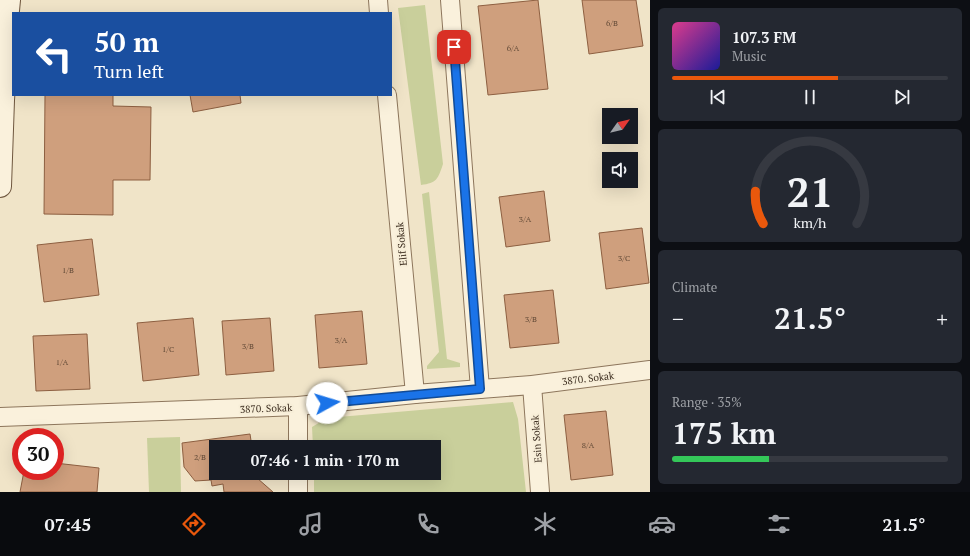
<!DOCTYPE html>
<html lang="en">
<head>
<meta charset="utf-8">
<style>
  body { margin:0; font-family:"PT Serif",serif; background:#242831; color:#f1f3f6; height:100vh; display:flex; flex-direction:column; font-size:15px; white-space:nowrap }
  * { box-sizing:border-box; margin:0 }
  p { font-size:13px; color:#9ea1a6 }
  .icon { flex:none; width:22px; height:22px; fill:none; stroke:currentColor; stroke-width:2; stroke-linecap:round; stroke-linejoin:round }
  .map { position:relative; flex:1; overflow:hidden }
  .panel { display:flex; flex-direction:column; gap:8px; padding:8px; background:#0d0f14; width:320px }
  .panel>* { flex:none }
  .top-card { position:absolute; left:12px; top:12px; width:380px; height:84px; border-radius:0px; box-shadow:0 4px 16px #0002; background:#1a4fa0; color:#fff; overflow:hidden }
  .needle { width:26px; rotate:56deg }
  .fabs { position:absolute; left:602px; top:108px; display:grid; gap:8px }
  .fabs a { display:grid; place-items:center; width:36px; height:36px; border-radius:0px; background:#171b24; box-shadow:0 4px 16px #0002; font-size:20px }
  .speed { position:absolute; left:12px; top:428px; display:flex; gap:8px; font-size:20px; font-weight:700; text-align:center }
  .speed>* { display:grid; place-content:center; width:52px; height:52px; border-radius:50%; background:#171b24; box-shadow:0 4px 16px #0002; line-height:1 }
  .speed .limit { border:6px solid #d22; background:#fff; color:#111 }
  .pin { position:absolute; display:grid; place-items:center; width:34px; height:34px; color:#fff; margin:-17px; border-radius:8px; box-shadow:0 2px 6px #0006 }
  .me { position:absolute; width:44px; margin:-22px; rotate:84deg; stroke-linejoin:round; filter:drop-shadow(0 0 3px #0008) }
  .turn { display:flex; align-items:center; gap:14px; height:84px; padding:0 16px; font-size:18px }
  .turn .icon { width:52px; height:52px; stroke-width:2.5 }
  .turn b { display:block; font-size:28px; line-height:34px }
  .big { font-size:30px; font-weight:700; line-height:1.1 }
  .panel .card { flex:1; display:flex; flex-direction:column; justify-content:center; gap:6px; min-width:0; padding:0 14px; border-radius:6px; background:#242831 }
  .panel .dial { align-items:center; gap:0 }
  .dial svg { height:104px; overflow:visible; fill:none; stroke:#363941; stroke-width:7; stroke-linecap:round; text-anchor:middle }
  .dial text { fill:#f1f3f6; stroke:none }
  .song { display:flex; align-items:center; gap:12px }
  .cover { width:48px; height:48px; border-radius:6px; background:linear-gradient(135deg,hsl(330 70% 55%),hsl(240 70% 35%)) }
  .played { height:4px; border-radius:2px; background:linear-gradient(90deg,#ea580c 60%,#363941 60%) }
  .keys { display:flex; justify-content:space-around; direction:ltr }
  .heat { display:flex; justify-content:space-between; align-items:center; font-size:22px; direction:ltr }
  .charge { height:6px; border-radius:3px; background:linear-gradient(90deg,#34c759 35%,#363941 0) }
  .trip { position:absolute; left:209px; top:440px; width:232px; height:40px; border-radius:0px; background:#171b24; box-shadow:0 4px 16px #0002; font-weight:700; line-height:40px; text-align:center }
  .menu { display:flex; height:64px; justify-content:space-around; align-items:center; background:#090b0e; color:#9ea1a6 }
  .menu .icon { width:28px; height:28px }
  .menu .active { color:#ea580c }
  .menu b { font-size:18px; color:#f1f3f6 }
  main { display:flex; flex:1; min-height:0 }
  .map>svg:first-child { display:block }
  .green { fill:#c9cf9b }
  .building { fill:#cf9f7d; stroke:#8d5f41 }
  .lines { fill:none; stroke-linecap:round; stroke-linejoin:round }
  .street-casing { stroke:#8d765c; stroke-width:20 }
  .secondary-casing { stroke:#6f573f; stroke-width:24 }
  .street { stroke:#faf1dc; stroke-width:18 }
  .secondary { stroke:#faf1dc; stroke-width:22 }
  .route-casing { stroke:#114b97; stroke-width:10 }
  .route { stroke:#1a73e8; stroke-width:7 }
  .labels { text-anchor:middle; stroke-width:4; stroke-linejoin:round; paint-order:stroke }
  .number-label { font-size:8px; fill:#624a37 }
  .street-label { font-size:10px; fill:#3d2e20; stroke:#f7eed8 }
</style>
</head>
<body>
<main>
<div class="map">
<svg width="650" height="492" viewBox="0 0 650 492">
  <rect width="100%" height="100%" fill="#f0e4c8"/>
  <g class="green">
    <path d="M 425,5 L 443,164 C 438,179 437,183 421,185 L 398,8 Z"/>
    <path d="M 429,192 L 447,359 L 460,363 L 460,367 L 427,369 L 427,366 L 439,352 L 422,194 Z"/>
    <path d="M 513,402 L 518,419 L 526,492 L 314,492 L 314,473 L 434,473 L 434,447 L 313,447 L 312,427 L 327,418 Z"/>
    <path d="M 180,437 L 181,492 L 149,492 L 147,438 Z"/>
  </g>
  <g class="building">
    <path d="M 538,0 L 548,89 L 488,95 L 478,6 Z"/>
    <path d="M 582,0 L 636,0 L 643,46 L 589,54 Z"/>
    <path d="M 45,95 L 113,95 L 113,106 L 151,107 L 150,180 L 113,180 L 113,215 L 44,214 Z"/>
    <path d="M 190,95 L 240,95 L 241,103 L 193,112 Z"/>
    <path d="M 544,191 L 550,241 L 506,247 L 499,197 Z"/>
    <path d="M 642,228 L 649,283 L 606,289 L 599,233 Z"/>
    <path d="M 92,239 L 99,295 L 44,302 L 37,245 Z"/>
    <path d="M 553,290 L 559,343 L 510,348 L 504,295 Z"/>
    <path d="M 362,311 L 367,364 L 319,368 L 315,315 Z"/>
    <path d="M 193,318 L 199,375 L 143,381 L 137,323 Z"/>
    <path d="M 270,318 L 274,371 L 226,375 L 222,321 Z"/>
    <path d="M 87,334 L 90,389 L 36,391 L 33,336 Z"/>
    <path d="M 606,411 L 613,475 L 571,480 L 564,415 Z"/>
    <path d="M 250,434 L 252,447 L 216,447 L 216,473 L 256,473 L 257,478 L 273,492 L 224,492 L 223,484 L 212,486 L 211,480 L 195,481 L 184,467 L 182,443 Z"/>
    <path d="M 55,463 L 99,468 L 97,492 L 20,492 L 24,471 L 55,471 Z"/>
  </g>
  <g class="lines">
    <defs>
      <g id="street">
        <path d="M 378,0 L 379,13"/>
        <path d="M 450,0 L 480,389"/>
        <path d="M 387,95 L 415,394"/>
        <path d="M 532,385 L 540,492"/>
        <path d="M 298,406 L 298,447"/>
        <path d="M 0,417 L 298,406 L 415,394 L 532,385 L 650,370"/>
        <path d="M 298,473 L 298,492"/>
      </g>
      <path id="secondary" d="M 0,186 L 3,100 L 7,40 L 6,31 L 9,0"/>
    </defs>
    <use href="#street" class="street-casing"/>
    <use href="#secondary" class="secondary-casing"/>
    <use href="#street" class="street"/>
    <use href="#secondary" class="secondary"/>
  </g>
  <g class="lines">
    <defs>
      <path id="route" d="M 327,403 L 480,389 L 454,47"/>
    </defs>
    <use href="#route" class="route-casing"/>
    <use href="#route" class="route"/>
  </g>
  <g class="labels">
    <g class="number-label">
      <text x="612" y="26">6/B</text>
      <text x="513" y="51">6/A</text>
      <text x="525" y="222">3/A</text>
      <text x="624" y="261">3/C</text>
      <text x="68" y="273">1/B</text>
      <text x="531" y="322">3/B</text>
      <text x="341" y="343">3/A</text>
      <text x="248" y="349">3/B</text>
      <text x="168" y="352">1/C</text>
      <text x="62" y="365">1/A</text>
      <text x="588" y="448">8/A</text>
      <text x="200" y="460">2/B</text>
    </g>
    <g class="street-label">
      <text transform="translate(401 244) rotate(-95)" y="4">Elif Sokak</text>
      <text transform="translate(588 378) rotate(-7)" y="4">3870. Sokak</text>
      <text transform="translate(266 408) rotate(-2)" y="4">3870. Sokak</text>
      <text transform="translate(536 439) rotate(-94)" y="4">Esin Sokak</text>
    </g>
  </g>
</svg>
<div class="fabs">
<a><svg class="needle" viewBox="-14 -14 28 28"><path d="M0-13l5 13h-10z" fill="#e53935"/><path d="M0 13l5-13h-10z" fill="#9ea1a6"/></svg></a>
<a><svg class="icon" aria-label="sound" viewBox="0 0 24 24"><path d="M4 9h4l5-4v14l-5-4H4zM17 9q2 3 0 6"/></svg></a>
</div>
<div class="speed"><div class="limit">30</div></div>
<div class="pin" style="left:454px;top:47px;background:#d93025"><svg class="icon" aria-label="arrive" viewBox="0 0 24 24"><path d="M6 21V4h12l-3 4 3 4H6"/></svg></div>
<svg class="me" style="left:327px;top:403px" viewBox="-20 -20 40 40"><circle r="19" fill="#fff"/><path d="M0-13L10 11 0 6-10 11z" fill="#1a73e8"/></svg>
<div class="trip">07:46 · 1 min · 170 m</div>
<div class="top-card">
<div class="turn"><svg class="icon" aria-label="left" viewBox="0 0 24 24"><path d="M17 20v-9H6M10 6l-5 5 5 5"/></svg><div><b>50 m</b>Turn left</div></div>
</div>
</div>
<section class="panel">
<div class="card">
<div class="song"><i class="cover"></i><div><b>107.3 FM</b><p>Music</p></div></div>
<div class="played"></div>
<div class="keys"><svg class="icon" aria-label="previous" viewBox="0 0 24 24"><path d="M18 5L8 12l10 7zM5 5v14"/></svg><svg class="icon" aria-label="pause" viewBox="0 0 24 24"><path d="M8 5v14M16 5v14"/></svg><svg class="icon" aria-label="next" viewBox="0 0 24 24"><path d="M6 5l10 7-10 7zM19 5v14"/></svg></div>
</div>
<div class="card dial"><svg viewBox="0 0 100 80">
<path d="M14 69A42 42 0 1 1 86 69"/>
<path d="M14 69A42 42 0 0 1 8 44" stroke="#ea580c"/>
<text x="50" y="56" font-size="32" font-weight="700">21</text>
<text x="50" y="72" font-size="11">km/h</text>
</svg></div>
<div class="card"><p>Climate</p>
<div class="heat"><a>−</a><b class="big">21.5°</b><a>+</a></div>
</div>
<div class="card"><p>Range · 35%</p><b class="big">175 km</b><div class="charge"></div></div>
</section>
</main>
<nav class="menu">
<b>07:45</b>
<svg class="icon active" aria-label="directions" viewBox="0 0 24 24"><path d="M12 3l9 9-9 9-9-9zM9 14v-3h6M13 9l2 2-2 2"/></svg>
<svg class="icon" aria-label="music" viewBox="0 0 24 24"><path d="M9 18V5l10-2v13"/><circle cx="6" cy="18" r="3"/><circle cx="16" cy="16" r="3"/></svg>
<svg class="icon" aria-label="phone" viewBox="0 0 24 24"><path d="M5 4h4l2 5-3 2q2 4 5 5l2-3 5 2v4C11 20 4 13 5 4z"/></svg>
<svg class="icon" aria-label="climate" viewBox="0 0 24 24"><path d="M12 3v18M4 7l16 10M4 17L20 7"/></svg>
<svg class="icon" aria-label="car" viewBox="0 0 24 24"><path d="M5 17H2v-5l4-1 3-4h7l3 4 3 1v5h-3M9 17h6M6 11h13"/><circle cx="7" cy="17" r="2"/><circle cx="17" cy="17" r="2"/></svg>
<svg class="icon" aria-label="filters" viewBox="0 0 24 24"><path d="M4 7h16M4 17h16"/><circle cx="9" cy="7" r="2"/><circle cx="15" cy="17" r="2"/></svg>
<b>21.5°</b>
</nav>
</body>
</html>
